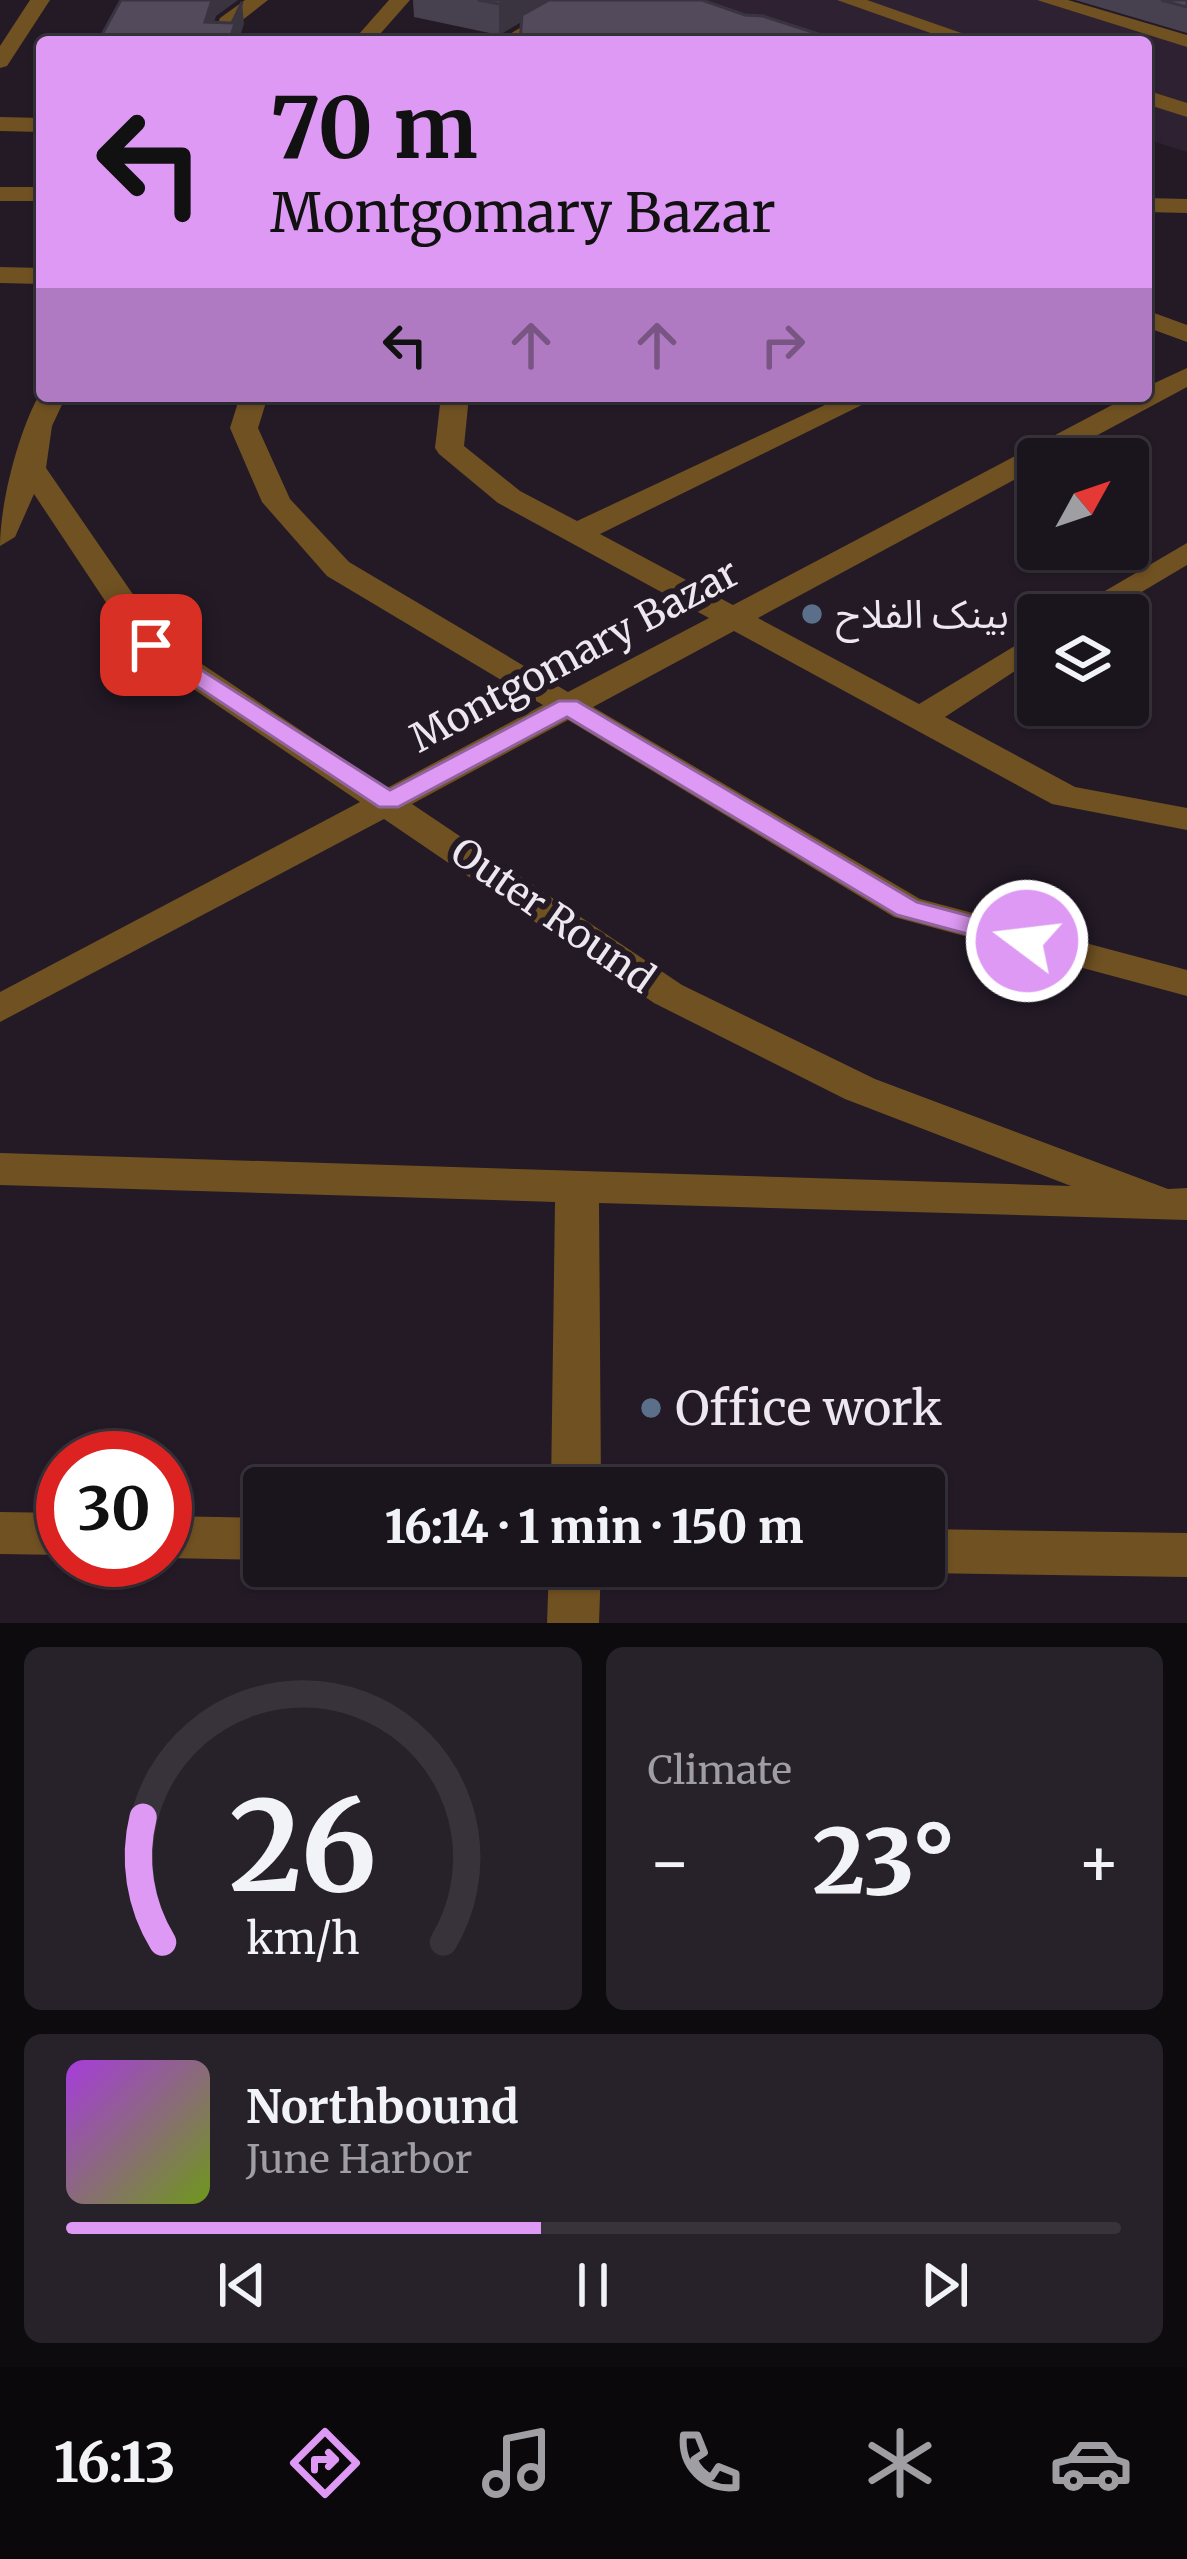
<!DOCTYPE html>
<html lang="en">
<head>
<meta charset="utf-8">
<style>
  body { margin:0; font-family:Merriweather,"Noto Sans Arabic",serif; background:#272129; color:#f1f3f6; height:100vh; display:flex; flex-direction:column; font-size:45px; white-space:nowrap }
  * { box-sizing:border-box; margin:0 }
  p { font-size:39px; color:#9f9ea3 }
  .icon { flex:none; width:66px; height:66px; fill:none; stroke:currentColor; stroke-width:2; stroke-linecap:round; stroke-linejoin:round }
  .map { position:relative; height:1623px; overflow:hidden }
  .details { display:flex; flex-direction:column; gap:24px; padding:24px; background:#0e0b0f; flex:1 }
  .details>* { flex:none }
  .guide { position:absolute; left:36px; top:36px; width:1116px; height:366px; border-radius:12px; box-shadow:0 3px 9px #0004,0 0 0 3px #38333b; background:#dd99f3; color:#111; overflow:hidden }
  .needle { width:78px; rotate:50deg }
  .tools { position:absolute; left:1017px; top:438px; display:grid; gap:24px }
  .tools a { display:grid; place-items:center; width:132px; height:132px; border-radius:12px; background:#1a141c; box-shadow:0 3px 9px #0004,0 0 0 3px #38333b; font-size:60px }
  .speed { position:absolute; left:36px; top:1431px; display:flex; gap:24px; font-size:60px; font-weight:700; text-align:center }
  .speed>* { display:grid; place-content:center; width:156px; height:156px; border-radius:50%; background:#1a141c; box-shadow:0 3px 9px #0004,0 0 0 3px #38333b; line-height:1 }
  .speed .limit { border:18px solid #d22; background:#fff; color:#111 }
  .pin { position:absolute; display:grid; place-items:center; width:102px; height:102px; color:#fff; margin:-51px; border-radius:24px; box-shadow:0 6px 18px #0006 }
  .me { position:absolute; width:132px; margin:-66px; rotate:285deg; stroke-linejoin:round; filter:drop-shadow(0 0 9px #0008) }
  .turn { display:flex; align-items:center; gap:42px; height:252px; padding:0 36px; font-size:54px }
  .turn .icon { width:156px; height:156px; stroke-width:2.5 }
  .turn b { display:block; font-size:84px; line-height:102px }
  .lanes { display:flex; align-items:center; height:114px; padding:0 36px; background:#0003; justify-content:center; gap:60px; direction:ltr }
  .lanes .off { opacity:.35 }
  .big { font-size:90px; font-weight:800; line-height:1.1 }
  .details .card { flex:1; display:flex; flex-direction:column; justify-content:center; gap:18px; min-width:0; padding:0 42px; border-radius:18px; background:#272129 }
  .details .dial { align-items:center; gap:0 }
  .dial svg { height:312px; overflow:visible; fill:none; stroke:#38333b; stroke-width:7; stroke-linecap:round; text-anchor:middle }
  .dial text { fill:#f1f3f6; stroke:none }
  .song { display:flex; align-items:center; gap:36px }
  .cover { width:144px; height:144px; border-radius:18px; background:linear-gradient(135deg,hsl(280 70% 55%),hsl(80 70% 35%)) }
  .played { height:12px; border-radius:6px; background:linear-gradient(90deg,#dd99f3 45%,#38333b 45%) }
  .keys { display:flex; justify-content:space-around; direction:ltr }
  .heat { display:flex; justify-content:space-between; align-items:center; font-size:66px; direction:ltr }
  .details .tiles { flex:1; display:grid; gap:24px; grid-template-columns:1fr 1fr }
  .card:last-child { grid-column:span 2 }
  .trip { position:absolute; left:243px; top:1467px; width:702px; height:120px; border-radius:12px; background:#1a141c; box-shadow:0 3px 9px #0004,0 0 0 3px #38333b; font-weight:800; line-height:120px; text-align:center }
  .dock { display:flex; height:192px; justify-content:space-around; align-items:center; background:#0a080b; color:#9f9ea3 }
  .dock .icon { width:84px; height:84px }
  .dock .on { color:#dd99f3 }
  .dock b { font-size:54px; color:#f1f3f6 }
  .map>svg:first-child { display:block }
  .built { fill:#2e2132 }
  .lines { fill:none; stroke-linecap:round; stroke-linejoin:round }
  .minor { fill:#705122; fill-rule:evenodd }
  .wall { fill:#47404e }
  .shaded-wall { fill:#3a3440 }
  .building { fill:#534b5b; stroke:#3a3440; stroke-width:3 }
  .route { fill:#dd99f3; stroke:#90639e; stroke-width:3 }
  .service-dot { fill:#5c6f8a; stroke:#231a26; stroke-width:4.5 }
  .labels { text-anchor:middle; stroke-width:12; stroke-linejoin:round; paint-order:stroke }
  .poi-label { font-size:39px; fill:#ede7ef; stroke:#231a26; text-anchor:start }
  .street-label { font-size:39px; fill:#ede7ef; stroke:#231a26 }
  .near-poi-label { font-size:48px; fill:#ede7ef; stroke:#231a26; text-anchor:start }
</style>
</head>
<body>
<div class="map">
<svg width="1187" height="1623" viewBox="0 0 1187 1623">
  <rect width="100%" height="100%" fill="#231a26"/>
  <path class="built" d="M 695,0 L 1048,0 L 1187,41 L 1187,152 L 1146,139 L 1146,42 L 831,42 Z"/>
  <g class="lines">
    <g class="minor">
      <path d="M 30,0 L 50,0 L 7,66 L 0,68 L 0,46 Z"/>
      <path d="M 245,0 L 268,0 L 236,25 L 231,42 L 211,42 L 220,18 Z"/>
      <path d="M 389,0 L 410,0 L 373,42 L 352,42 Z"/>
      <path d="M 567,0 L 592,0 L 521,42 L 496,42 Z"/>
      <path d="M 837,0 L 867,0 L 987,42 L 956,42 Z"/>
      <path d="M 1037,0 L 1068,0 L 1187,35 L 1187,47 Z"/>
      <path d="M 1146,90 L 1187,103 L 1187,117 L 1146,104 Z"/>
      <path d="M 0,117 L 42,118 L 42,132 L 0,131 Z"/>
      <rect x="0" y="187" width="42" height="14"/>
      <path d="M 1146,198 L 1187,199 L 1187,213 L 1146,212 Z"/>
      <path d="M 0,267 L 42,268 L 42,284 L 0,283 Z"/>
      <path d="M 1146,310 L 1187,325 L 1187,342 L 1146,327 Z"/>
      <path d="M 1187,368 L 1187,387 L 1053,459 L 1038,459 L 1038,467 L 758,618 L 919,704 L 1038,632 L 1038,656 L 945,717 L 1075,787 L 1187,808 L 1187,830 L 1052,804 L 734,631 L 593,707 L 920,899 L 1187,970 L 1187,996 L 894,917 L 568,720 L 412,804 L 682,985 L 875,1079 L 1168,1189 L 1187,1188 L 1187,1220 L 599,1203 L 601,1488 L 551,1488 L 555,1202 L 0,1185 L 0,1153 L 1071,1186 L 845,1099 L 654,1003 L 384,819 L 0,1022 L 0,992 L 360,802 L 139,652 L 34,494 L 15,537 L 0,546 C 0,503 19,428 42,390 L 42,396 L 66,396 L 52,426 L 46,468 L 163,638 L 387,788 L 543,705 L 327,576 L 262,502 L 230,428 L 240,396 L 268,396 L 258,428 L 290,499 L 349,562 L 568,692 L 709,618 L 498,503 L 439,454 L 435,448 L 441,396 L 469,396 L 464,446 L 520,491 L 577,521 L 844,396 L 880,396 L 600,534 L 733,605 L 1129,396 L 1146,396 L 1146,387 Z"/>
      <path d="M 1187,543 L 1187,565 L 1103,615 L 1064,615 Z"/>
      <path d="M 0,1512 L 63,1513 L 63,1555 L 0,1554 Z"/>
      <path d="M 165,1516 L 264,1518 L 264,1560 L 165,1558 Z"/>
      <path d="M 924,1529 L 1187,1533 L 1187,1577 L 924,1573 L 906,1566 L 924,1566 Z"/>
      <path d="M 549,1566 L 601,1566 L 599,1623 L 547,1623 Z"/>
    </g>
  </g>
  <g class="wall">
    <path d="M 413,0 L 702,0 L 521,22 L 499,35 L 414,17 Z"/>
    <path d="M 1075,0 L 1187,0 L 1187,33 Z"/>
  </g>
  <g class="shaded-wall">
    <path d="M 212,0 L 238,0 L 216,16 L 208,42 L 205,22 Z"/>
    <path d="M 506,0 L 558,0 L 499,35 L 499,4 Z"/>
    <path d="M 242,2 L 244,24 L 238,42 L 229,42 Z"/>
  </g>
  <g class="building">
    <path d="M 121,0 L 212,0 L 205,22 L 232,23 L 242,2 L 229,42 L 98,42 Z"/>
    <path d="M 478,0 L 506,0 L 499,4 Z"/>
    <path d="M 549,0 L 702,0 L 745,15 L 763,16 L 843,42 L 520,42 L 522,15 Z"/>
    <path d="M 1161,0 L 1187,0 L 1187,7 Z"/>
  </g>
  <path class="route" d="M 151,638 L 390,790 L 559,701 L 577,701 L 917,902 L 1038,934 L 1042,941 L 1027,950 L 897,915 L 567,717 L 398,807 L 379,807 L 142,650 L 139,645 Z"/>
  <g class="service-dot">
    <circle cx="812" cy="614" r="12"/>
    <circle cx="651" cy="1408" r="12"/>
  </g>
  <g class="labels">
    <g class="poi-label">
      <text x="836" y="628">بینک الفلاح</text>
    </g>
    <g class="street-label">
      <text transform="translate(574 655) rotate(-28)" y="14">Montgomary Bazar</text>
      <text transform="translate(553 915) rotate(35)" y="14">Outer Round</text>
    </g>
    <g class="near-poi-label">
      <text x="675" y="1425">Office work</text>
    </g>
  </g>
</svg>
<div class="tools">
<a><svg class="needle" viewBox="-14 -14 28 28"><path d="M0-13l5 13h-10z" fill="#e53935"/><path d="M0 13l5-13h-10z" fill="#9f9ea3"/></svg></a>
<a><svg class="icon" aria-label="layers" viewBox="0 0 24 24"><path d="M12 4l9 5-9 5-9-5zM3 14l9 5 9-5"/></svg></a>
</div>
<div class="speed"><div class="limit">30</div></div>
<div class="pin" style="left:151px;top:645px;background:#d93025"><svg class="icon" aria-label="arrive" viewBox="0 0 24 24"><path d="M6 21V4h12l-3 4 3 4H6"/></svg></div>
<svg class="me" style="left:1027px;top:941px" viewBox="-20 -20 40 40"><circle r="17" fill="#dd99f3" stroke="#fff" stroke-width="3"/><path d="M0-11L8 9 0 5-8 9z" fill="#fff"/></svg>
<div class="trip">16:14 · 1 min · 150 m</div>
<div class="guide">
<div class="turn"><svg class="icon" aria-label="left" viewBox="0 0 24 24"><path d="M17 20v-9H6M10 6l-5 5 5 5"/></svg><div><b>70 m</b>Montgomary Bazar</div></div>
<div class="lanes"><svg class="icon" aria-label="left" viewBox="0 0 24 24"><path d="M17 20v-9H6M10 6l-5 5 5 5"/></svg><svg class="icon off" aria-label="ahead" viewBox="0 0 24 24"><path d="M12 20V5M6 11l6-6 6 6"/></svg><svg class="icon off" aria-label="ahead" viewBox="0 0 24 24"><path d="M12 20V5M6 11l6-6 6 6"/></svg><svg class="icon off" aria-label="right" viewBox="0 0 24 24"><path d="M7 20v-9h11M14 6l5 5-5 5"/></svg></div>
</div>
</div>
<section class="details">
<div class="tiles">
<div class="card dial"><svg viewBox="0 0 100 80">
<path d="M14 69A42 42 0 1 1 86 69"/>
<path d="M14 69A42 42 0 0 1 9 37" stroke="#dd99f3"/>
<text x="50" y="56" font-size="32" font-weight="700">26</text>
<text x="50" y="72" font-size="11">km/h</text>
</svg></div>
<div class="card"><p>Climate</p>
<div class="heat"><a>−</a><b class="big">23°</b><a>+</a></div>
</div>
<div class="card">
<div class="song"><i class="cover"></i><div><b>Northbound</b><p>June Harbor</p></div></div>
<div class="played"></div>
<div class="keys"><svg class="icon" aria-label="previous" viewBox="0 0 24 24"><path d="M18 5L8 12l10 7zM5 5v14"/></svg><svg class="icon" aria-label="pause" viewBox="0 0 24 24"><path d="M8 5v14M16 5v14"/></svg><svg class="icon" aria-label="next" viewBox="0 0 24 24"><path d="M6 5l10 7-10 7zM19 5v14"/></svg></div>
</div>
</div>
</section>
<nav class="dock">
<b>16:13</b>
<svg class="icon on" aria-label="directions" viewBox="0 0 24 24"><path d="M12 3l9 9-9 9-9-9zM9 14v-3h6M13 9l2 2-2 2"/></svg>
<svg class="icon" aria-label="music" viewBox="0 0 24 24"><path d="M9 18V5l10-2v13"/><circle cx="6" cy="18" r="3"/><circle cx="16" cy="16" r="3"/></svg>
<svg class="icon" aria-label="phone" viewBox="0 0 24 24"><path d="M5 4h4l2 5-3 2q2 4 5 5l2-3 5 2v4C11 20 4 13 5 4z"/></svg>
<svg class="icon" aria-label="climate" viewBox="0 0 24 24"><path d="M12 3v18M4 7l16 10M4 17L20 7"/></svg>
<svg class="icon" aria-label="car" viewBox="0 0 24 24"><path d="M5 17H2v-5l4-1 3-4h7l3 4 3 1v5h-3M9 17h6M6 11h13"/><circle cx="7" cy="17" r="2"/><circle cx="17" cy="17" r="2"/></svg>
</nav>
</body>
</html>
